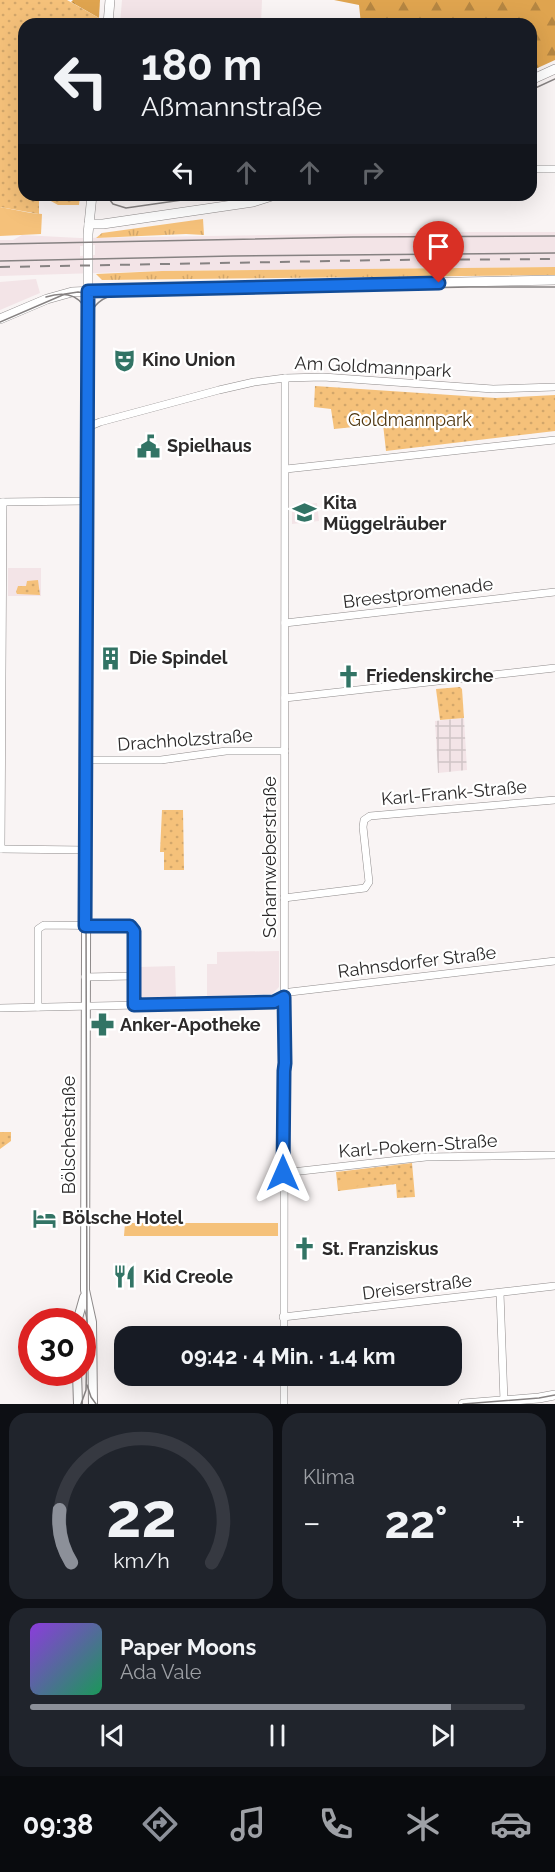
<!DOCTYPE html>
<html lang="de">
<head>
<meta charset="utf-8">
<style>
  body { margin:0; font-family:Raleway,sans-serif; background:#20242c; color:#f1f3f6; height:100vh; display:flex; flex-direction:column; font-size:22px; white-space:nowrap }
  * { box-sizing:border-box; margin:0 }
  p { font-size:20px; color:#9ea1a6 }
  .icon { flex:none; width:33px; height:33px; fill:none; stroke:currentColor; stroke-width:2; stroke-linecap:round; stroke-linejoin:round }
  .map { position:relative; height:1404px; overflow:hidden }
  .side { display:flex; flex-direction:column; gap:9px; padding:9px; background:#0d0f14; flex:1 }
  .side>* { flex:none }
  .top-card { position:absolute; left:18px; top:18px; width:519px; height:183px; border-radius:18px; box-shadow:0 6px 24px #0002; background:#171b24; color:#f1f3f6; overflow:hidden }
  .speed { position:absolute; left:18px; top:1308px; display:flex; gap:12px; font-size:30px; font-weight:700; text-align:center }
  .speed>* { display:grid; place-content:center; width:78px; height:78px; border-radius:50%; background:#171b24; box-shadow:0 6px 24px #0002; line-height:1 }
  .speed .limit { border:9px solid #d22; background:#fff; color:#111 }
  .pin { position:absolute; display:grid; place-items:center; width:51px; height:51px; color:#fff; margin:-62px -26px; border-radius:50% 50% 50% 0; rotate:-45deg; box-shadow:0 0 6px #0007 }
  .pin .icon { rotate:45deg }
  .me { position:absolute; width:66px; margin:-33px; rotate:0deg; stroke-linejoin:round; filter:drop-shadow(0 0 4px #0008) }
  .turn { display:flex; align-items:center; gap:21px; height:126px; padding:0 24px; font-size:27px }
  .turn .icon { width:78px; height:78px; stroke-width:2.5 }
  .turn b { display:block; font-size:42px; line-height:51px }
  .lanes { display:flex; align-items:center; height:57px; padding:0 24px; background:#0003; justify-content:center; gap:30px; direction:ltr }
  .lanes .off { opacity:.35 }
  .big { font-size:45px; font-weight:700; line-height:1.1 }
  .side .tile { flex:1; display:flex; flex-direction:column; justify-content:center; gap:9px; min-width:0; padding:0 21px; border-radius:18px; background:#20242c }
  .side .dial { align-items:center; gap:0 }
  .dial svg { height:156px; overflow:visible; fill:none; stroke:#363941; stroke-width:7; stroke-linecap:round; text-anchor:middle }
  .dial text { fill:#f1f3f6; stroke:none }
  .song { display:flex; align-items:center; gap:18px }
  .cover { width:72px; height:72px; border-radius:9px; background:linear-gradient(135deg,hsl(270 70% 55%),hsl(150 70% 35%)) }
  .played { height:6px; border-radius:3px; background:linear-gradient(90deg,#8c9099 85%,#363941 85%) }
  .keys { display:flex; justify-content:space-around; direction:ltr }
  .heat { display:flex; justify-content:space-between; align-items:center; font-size:33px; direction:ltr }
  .side .tiles { flex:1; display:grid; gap:9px; grid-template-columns:1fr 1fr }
  .tile:last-child { grid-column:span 2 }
  .trip { position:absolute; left:114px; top:1326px; width:348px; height:60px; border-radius:18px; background:#171b24; box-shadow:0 6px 24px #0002; font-weight:700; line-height:60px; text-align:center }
  .dock { display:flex; height:96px; justify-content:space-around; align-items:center; background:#090b0e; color:#9ea1a6 }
  .dock .icon { width:42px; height:42px }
  .dock .active { color:#8c9099 }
  .dock b { font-size:27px; color:#f1f3f6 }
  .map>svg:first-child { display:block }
  .built { fill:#f3e4e7; fill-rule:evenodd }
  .industrial { fill:url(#industrial-grid) }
  .grass { fill:url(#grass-tufts) }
  .forest { fill:url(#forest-firs) }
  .park { fill:url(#park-dots) }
  .garden { fill:#f5c17a }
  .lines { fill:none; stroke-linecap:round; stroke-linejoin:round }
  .minor-casing { stroke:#8f8b8b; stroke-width:8 }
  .tertiary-casing { stroke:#8f8b8b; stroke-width:10 }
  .secondary-casing { stroke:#8f8b8b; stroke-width:10 }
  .minor { stroke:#fff; stroke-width:7 }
  .tertiary { stroke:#fff; stroke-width:8 }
  .secondary { stroke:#fff; stroke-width:9 }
  .tram { stroke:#868282; stroke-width:1.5 }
  .rail { stroke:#868282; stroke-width:2; stroke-dasharray:10 10; stroke-linecap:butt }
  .route-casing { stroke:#114b97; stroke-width:15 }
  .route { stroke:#1a73e8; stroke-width:10 }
  .labels { text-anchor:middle; stroke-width:4.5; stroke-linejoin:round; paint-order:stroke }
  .poi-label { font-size:18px; font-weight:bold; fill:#2c2a2a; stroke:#fff; text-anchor:start }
  .street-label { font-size:18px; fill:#2c2a2a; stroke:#fff }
  .park-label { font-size:18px; fill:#4d3510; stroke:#fff }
</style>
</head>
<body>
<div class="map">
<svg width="555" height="1404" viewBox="0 0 555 1404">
  <defs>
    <pattern id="industrial-grid" width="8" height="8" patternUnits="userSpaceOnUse" patternTransform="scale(1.5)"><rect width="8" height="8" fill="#f3e4e7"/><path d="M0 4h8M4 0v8" fill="none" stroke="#d0c4c6"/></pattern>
    <pattern id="grass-tufts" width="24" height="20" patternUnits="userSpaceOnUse" patternTransform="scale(1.5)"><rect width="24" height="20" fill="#f5c17a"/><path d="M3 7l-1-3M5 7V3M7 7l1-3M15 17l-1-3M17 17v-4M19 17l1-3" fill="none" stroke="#d2a66a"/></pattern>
    <pattern id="forest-firs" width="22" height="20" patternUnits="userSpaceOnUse" patternTransform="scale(1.5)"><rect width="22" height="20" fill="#dfa44f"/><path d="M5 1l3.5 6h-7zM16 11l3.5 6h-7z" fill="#b58642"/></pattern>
    <pattern id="park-dots" width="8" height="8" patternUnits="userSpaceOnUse" patternTransform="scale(1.5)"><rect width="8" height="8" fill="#f5c17a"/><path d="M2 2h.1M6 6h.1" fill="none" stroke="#d2a66a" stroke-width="1.8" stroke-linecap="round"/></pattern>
  </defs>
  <rect width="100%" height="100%" fill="#f9f4f4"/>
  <g class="built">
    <path d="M 122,0 L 262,0 L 261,24 L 120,24 Z"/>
    <path d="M 472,232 L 555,232 L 555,267 L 162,271 L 0,276 L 0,240 L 13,240 L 22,235 L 80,238 ZM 95,245 L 95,255 L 80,256 L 80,246 Z"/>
    <path d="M 36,279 L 40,293 L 0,310 L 0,282 Z"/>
    <path d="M 317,503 L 319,521 L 292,524 L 292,506 Z"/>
    <rect x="8" y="568" width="33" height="28"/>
    <path d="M 279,951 L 279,987 L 272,994 L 207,996 L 207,964 L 217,964 L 217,952 Z"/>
    <path d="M 175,966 L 176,997 L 141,998 L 140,967 Z"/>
  </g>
  <path class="industrial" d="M 464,718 L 467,770 L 438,773 L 435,721 Z"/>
  <g class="grass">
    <path d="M 203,219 L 204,235 L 186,234 L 96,238 L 102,233 Z"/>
    <path d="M 555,267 L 555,275 L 102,280 L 96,274 L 162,271 Z"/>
  </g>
  <g class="forest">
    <path d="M 73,0 L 100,0 L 99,18 L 71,2 Z"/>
    <path d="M 334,0 L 555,0 L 555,60 L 531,71 L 531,24 L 361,24 L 359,5 Z"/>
  </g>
  <g class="park">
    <path d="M 0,0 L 67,0 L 99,18 L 98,24 L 24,24 L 24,195 L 80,195 L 79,205 L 58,205 L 49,200 L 39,200 L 39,214 L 0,207 Z"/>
    <path d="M 315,386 L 496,398 L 555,395 L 555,431 L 386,451 L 383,424 L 334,429 L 331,409 L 314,407 Z"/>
    <path d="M 38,580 L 40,595 L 17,594 L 16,592 L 18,586 L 26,586 L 27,581 Z"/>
    <path d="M 460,687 L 462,689 L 464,718 L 440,720 L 436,689 Z"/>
    <path d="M 162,810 L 183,810 L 184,870 L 164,870 L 164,852 L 160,852 Z"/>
    <path d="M 0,1132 L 11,1132 L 11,1141 L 0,1149 Z"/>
    <path d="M 412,1163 L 415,1197 L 397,1198 L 396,1184 L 338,1191 L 336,1172 Z"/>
  </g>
  <g class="garden">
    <path d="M 0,207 L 31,213 L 42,214 L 41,234 L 0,236 Z"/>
    <path d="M 362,1174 L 363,1185 L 343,1188 L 341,1176 Z"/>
    <path d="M 125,1223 L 278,1223 L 278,1236 L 124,1236 Z"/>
  </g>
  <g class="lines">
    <defs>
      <g id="minor">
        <path d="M 531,169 L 555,169"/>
        <path d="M 88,427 L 100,422 L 219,390 L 254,382 L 285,378 L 323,377 L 493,389 L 555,387"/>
        <path d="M 286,469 L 555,440"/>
        <path d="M 0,502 L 87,501"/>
        <path d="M 285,623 L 555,592"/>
        <path d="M 285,698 L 555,668"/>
        <path d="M 86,760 L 161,760 L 226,751 L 285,751"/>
        <path d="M 0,849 L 86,850"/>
        <path d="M 1,849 L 3,502"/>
        <path d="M 284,898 L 365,888 L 369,882 L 363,827 L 364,820 L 370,816 L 555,800"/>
        <path d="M 85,977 L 133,976"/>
        <path d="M 38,1007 L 38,929 L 44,925 L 130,926 L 134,931 L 133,1005"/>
        <path d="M 0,1008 L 274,1002 L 279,1001 L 290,992 L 555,961"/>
        <path d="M 283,1173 L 426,1157 L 555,1155"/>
        <path d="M 500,1293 L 504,1401"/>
        <path d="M 283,1317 L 555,1286"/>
        <path d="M 284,1336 L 285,378"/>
        <path d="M 284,1404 L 284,1376"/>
      </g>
      <g id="tertiary">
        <path d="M 88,291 L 85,1290 L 92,1322 L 93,1404"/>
        <path d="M 77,1322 L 84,1297"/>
        <path d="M 77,1372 L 78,1404"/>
      </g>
      <g id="secondary">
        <path d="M 108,24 L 110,0"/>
        <path d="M 531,80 L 555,69"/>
        <path d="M 89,224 L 103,224 L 253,202 L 275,195"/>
        <path d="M 88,291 L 88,234 L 92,195"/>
        <path d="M 0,319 L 47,299 L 72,292 L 163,288 L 555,280"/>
        <path d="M 463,1404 L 539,1398 L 555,1395"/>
      </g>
    </defs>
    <use href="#minor" class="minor-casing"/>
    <use href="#tertiary" class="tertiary-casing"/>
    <use href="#secondary" class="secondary-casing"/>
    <use href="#minor" class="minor"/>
    <use href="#tertiary" class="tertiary"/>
    <use href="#secondary" class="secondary"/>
    <g class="tram">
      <path d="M 531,90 L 555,79"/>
      <path d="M 106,195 L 113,204 L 126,208 L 217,195"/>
      <path d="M 0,244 L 353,237 L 555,236"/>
      <path d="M 0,261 L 233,256 L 555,253"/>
      <path d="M 46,297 C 68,290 84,296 89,320 L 86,909 L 87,1347 L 86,1390 L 81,1404"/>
      <path d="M 88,321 C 92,304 103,296 120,294 L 470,287 L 555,287"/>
      <path d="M 0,322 L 65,294 L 78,292 L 111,297"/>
      <path d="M 87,1385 L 91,1397 L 96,1404"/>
      <path d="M 463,1404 L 539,1398 L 555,1395"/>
    </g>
    <path class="rail" d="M 0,267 L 388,260 L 555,259"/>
  </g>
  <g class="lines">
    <defs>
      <path id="route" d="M 283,1173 L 284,1071 L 285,1063 L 284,997 L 274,1002 L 134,1005 L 134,931 L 130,926 L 85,926 L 88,291 L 439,283"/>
    </defs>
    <use href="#route" class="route-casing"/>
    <use href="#route" class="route"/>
  </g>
  <defs>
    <symbol id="theatre-bare" viewBox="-9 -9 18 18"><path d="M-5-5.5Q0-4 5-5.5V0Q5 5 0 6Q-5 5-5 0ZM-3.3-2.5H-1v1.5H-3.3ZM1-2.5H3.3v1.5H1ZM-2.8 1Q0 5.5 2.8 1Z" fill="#327465" stroke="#fff" stroke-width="2.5" paint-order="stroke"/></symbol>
    <symbol id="civic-bare" viewBox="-9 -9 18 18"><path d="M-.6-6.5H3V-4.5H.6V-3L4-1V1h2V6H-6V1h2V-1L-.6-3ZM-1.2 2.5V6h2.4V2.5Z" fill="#327465" stroke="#fff" stroke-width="2.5" paint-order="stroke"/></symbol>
    <symbol id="school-bare" viewBox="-9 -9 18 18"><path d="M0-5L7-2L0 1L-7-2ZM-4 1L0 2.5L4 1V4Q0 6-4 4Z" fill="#327465" stroke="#fff" stroke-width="2.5" paint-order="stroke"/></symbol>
    <symbol id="building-bare" viewBox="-9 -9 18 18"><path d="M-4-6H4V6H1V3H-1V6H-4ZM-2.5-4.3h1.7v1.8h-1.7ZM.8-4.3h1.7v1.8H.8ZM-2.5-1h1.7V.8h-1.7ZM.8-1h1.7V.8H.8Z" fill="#327465" stroke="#fff" stroke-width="2.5" paint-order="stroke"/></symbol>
    <symbol id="church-bare" viewBox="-9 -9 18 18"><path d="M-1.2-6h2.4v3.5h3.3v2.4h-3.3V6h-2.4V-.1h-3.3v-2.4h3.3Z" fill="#327465" stroke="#fff" stroke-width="2.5" paint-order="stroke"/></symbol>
    <symbol id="pharmacy-bare" viewBox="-9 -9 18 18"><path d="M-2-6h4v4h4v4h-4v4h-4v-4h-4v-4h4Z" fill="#327465" stroke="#fff" stroke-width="2.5" paint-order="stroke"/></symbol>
    <symbol id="hotel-bare" viewBox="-9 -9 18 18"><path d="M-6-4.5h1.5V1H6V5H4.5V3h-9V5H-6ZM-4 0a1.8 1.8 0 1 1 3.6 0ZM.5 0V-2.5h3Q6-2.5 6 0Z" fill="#327465" stroke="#fff" stroke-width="2.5" paint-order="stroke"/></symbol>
    <symbol id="restaurant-bare" viewBox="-9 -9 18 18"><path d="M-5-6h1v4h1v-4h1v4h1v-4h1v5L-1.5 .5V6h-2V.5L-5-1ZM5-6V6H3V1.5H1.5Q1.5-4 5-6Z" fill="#327465" stroke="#fff" stroke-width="2.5" paint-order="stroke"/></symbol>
  </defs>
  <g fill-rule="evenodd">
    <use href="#theatre-bare" x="108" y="344" width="33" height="33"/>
    <use href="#civic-bare" x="132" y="430" width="33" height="33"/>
    <use href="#school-bare" x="288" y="496" width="33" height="33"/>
    <use href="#building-bare" x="94" y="642" width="33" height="33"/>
    <use href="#church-bare" x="332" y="660" width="33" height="33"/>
    <use href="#pharmacy-bare" x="86" y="1008" width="33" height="33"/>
    <use href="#hotel-bare" x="28" y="1202" width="33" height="33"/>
    <use href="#church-bare" x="288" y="1232" width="33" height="33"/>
    <use href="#restaurant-bare" x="108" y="1260" width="33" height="33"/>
  </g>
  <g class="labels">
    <g class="poi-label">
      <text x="142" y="366">Kino Union</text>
      <text x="167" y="452">Spielhaus</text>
      <text x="323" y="509">Kita<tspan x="323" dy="21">Müggelräuber</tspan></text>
      <text x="129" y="664">Die Spindel</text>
      <text x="366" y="682">Friedenskirche</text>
      <text x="120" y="1031">Anker-Apotheke</text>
      <text x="62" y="1224">Bölsche Hotel</text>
      <text x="322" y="1255">St. Franziskus</text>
      <text x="143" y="1283">Kid Creole</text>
    </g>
    <g class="street-label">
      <text transform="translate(373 367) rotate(3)" y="6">Am Goldmannpark</text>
      <text transform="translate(418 593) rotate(-7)" y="6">Breestpromenade</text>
      <text transform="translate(185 740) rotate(-4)" y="6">Drachholzstraße</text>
      <text transform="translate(454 793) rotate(-5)" y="6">Karl-Frank-Straße</text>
      <text transform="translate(270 857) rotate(-90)" y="6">Scharnweberstraße</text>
      <text transform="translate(417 962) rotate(-7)" y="6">Rahnsdorfer Straße</text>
      <text transform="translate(69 1135) rotate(-90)" y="6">Bölschestraße</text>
      <text transform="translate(418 1146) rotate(-4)" y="6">Karl-Pokern-Straße</text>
      <text transform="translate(417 1287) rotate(-7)" y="6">Dreiserstraße</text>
    </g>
    <g class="park-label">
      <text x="410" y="426">Goldmannpark</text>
    </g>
  </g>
</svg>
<div class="speed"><div class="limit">30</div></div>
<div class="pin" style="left:439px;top:283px;background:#d93025"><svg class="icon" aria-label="arrive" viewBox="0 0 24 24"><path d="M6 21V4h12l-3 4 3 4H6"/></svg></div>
<svg class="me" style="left:283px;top:1173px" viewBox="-20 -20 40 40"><path d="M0-17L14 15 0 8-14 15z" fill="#1a73e8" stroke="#fff" stroke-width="4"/></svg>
<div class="trip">09:42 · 4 Min. · 1.4 km</div>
<div class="top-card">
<div class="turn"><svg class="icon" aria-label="left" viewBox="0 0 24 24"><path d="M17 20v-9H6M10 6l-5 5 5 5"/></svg><div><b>180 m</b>Aßmannstraße</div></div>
<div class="lanes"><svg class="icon" aria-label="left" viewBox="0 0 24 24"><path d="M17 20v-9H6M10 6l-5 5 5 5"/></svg><svg class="icon off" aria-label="ahead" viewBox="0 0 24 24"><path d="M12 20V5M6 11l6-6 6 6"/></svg><svg class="icon off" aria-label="ahead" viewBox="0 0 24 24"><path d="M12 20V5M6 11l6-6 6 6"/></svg><svg class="icon off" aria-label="right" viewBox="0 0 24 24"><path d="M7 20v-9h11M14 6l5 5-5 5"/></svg></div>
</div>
</div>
<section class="side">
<div class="tiles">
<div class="tile dial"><svg viewBox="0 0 100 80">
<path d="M14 69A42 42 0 1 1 86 69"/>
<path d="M14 69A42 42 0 0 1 8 42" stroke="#8c9099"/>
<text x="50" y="56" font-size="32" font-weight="700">22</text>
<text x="50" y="72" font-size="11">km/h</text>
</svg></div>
<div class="tile"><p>Klima</p>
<div class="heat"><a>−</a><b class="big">22°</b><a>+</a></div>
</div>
<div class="tile">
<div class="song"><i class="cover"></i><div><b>Paper Moons</b><p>Ada Vale</p></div></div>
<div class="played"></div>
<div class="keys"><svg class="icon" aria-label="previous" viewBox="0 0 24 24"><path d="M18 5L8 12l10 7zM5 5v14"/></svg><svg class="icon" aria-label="pause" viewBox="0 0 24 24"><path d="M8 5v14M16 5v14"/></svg><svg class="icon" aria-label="next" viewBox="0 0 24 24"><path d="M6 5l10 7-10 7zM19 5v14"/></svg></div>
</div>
</div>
</section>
<nav class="dock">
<b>09:38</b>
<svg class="icon active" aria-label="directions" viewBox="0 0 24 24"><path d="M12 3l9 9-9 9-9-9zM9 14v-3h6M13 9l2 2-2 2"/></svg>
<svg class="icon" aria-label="music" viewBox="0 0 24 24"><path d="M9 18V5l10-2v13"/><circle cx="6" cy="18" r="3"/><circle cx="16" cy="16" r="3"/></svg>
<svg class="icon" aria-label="phone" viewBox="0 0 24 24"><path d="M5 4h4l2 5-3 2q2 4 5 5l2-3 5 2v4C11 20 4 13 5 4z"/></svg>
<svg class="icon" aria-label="climate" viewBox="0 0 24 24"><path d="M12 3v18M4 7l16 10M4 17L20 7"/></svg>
<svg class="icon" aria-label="car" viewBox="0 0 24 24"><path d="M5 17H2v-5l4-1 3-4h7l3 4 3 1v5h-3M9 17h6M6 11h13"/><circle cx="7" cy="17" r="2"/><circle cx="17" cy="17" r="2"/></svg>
</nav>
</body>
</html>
